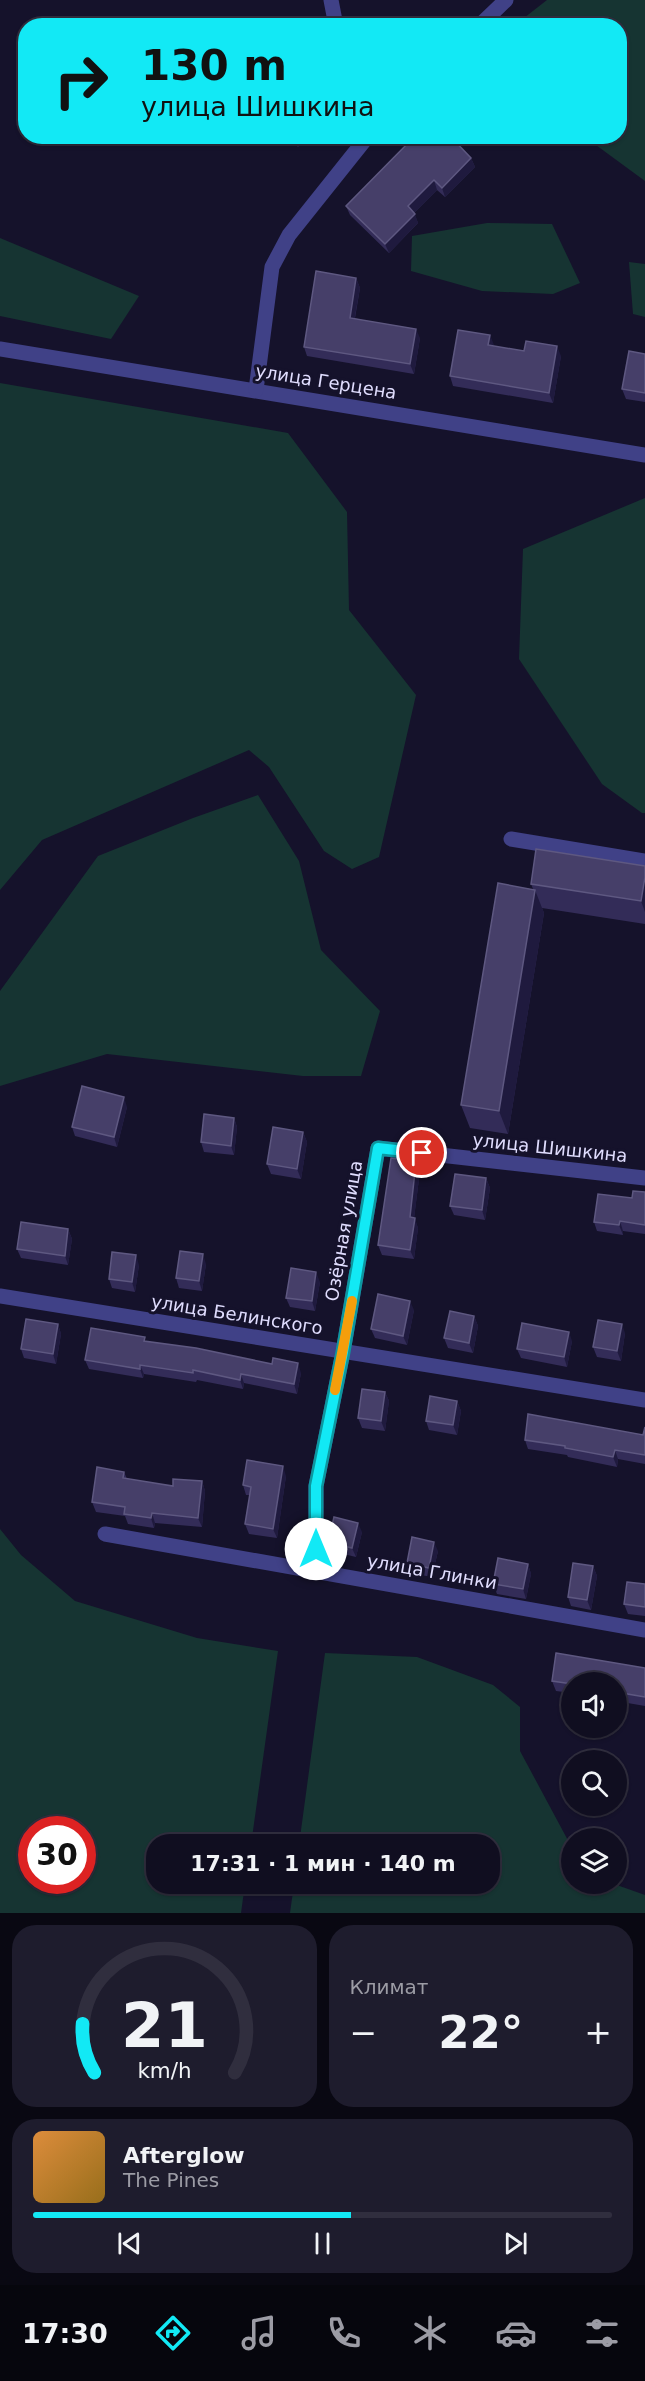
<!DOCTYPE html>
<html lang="ru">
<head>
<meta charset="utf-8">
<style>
  body { margin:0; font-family:"DejaVu Sans",sans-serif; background:#1e1c2d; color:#f1f3f6; height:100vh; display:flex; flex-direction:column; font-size:22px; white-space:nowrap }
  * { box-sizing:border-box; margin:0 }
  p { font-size:20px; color:#9c9ca5 }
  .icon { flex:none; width:33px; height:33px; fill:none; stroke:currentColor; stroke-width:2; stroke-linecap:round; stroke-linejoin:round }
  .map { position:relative; height:1913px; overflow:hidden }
  .side { display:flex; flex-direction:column; gap:12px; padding:12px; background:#090812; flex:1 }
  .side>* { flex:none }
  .hud { position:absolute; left:18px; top:18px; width:609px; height:126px; border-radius:24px; box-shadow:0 2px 4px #0004,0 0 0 2px #302e3e; background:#12e9f5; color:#111; overflow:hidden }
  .tools { position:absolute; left:561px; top:1672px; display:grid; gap:12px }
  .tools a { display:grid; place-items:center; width:66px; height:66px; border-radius:50%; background:#100e20; box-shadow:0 2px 4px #0004,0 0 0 2px #302e3e; font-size:30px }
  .speed { position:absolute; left:18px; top:1816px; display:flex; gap:12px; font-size:30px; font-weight:700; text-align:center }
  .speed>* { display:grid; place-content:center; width:78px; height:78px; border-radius:50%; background:#100e20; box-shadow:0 2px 4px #0004,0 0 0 2px #302e3e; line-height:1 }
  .speed .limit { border:9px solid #d22; background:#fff; color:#111 }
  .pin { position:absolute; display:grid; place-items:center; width:51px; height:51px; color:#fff; margin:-26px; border:3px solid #fff; border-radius:50%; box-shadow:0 2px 6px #0007 }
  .me { position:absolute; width:66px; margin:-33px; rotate:0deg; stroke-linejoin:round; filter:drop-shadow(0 0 4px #0008) }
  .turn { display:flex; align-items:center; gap:21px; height:126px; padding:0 24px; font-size:27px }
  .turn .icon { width:78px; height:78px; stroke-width:2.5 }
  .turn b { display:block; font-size:42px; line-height:51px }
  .big { font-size:45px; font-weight:700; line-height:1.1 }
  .side .widget { flex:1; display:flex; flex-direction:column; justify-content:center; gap:9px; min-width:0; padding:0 21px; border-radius:24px; background:#1e1c2d }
  .side .dial { align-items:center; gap:0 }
  .dial svg { height:156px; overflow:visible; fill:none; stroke:#302e3e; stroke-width:7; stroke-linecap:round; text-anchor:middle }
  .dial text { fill:#f1f3f6; stroke:none }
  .song { display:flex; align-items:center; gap:18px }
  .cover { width:72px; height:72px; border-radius:9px; background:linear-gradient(135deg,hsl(30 70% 55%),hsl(40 70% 35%)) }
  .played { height:6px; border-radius:3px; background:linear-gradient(90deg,#12e9f5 55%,#302e3e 55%) }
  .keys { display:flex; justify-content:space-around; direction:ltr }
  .heat { display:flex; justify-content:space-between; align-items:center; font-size:33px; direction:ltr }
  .side .tiles { flex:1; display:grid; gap:12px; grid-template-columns:1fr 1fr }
  .widget:last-child { grid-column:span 2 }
  .trip { position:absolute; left:146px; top:1834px; width:354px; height:60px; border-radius:24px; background:#100e20; box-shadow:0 2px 4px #0004,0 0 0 2px #302e3e; font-weight:700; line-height:60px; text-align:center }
  .dock { display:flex; height:96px; justify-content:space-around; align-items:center; background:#06060d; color:#9c9ca5 }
  .dock .icon { width:42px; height:42px }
  .dock .on { color:#12e9f5 }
  .dock b { font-size:27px; color:#f1f3f6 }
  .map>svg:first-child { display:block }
  .green { fill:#163432; fill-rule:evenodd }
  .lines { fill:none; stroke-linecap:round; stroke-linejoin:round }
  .minor { stroke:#404187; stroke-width:15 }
  .wall { fill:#332c58 }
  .shaded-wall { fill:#1f1a3e }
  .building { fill:#463f69; stroke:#5e5881; stroke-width:1.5 }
  .route-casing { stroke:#0c979f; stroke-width:15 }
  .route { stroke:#12e9f5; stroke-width:10 }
  .slow { stroke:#f59e0b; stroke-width:10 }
  .labels { text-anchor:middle; stroke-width:6; stroke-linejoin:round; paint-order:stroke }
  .street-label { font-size:18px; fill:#e0ddfe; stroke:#15122b }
</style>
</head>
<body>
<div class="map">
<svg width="645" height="1913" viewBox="0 0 645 1913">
  <rect width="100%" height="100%" fill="#15122b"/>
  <g class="green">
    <path d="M 547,0 L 645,0 L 645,181 L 585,137 L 620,136 L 620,26 L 515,25 Z"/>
    <path d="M 487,223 L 552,224 L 580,283 L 553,294 L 482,291 L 411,271 L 412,236 Z"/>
    <path d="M 0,238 L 139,296 L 111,339 L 0,316 Z"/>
    <path d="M 629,262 L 645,264 L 645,317 L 633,314 Z"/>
    <path d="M 0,383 L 288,433 L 347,512 L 349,610 L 416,695 L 379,857 L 352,869 L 324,851 L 269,767 L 249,750 L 42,840 L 0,890 Z"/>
    <path d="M 645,498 L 645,813 L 642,813 L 602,784 L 519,659 L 523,549 Z"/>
    <path d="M 258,795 L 299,861 L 321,950 L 380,1011 L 361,1076 L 303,1076 L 107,1054 L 0,1086 L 0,991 L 98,856 L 193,818 Z"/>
    <path d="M 0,1529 L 21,1555 L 75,1601 L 197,1638 L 278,1651 L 251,1845 L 156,1845 L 156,1884 L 245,1884 L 241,1913 L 0,1913 ZM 32,1830 L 82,1830 L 82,1881 L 32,1881 Z"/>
    <path d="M 325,1653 L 417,1657 L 493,1685 L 520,1707 L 520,1751 L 571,1846 L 572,1884 L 614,1884 L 645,1895 L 645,1913 L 290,1913 L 294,1884 L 489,1884 L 489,1845 L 299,1845 Z"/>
  </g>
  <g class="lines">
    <g class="minor">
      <path d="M 331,0 L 336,26"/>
      <path d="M 479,26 L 506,0"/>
      <path d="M 0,349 L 645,455"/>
      <path d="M 256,390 L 272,267 L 289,235 L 368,136"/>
      <path d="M 511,839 L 645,861"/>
      <path d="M 0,1296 L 645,1400"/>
      <path d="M 105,1534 L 645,1630"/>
      <path d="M 316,1570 L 316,1486 L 343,1352 L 378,1148 L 645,1178"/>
    </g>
  </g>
  <g class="wall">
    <path d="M 287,136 L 309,136 L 298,147 Z"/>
    <path d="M 471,158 L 475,167 L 445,197 L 437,190 L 414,213 L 418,223 L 389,253 L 350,215 L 346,206 Z"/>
    <path d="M 356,278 L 360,288 L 355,318 L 420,338 L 414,374 L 307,356 L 304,347 Z"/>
    <path d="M 494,345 L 493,346 L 524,351 L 561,356 L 553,403 L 453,386 L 450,376 Z"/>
    <path d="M 645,354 L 645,402 L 626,399 L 622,389 Z"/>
    <path d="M 645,866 L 645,924 L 542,908 L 544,913 L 508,1134 L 470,1128 L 461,1105 L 533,889 L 531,884 Z"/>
    <path d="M 127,1107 L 117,1147 L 75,1136 L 72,1127 Z"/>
    <path d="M 234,1118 L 237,1127 L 234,1155 L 204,1152 L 201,1142 Z"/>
    <path d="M 303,1132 L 307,1142 L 301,1179 L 271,1174 L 267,1164 Z"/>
    <path d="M 416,1162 L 420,1171 L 414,1218 L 418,1228 L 414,1259 L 382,1255 L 378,1245 Z"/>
    <path d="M 486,1178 L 490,1188 L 485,1220 L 454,1215 L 450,1206 Z"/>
    <path d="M 645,1192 L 645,1234 L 623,1231 L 623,1235 L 597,1231 L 594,1222 L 632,1198 Z"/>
    <path d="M 68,1229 L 72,1239 L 68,1265 L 21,1258 L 17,1249 Z"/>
    <path d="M 206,1264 L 202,1291 L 179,1288 L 176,1278 Z"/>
    <path d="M 139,1265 L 135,1292 L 112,1288 L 109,1279 Z"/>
    <path d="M 320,1282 L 315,1311 L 290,1307 L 286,1298 Z"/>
    <path d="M 414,1310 L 407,1345 L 375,1338 L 371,1329 Z"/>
    <path d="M 474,1316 L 478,1326 L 473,1353 L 448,1348 L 444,1338 Z"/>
    <path d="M 58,1324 L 61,1334 L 56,1364 L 24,1358 L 21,1349 Z"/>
    <path d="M 625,1333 L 621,1361 L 597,1357 L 593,1347 Z"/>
    <path d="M 146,1341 L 301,1373 L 297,1394 L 244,1383 L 243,1389 L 197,1380 L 196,1382 L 144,1374 L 143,1378 L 89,1369 L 85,1360 Z"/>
    <path d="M 572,1341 L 567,1367 L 521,1358 L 517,1349 Z"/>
    <path d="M 385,1392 L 389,1401 L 385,1431 L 362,1428 L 358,1418 Z"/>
    <path d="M 457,1401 L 461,1411 L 457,1435 L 429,1430 L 426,1421 Z"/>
    <path d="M 645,1427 L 645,1464 L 618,1459 L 617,1467 L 568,1457 L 567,1455 L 528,1449 L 525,1440 L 643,1435 Z"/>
    <path d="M 124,1472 L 127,1479 L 173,1486 L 202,1481 L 205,1491 L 202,1527 L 155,1523 L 154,1528 L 128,1524 L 125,1516 L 96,1512 L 92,1502 Z"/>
    <path d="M 286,1476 L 277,1538 L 249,1534 L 245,1524 L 250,1495 L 246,1495 L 243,1485 Z"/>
    <path d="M 362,1532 L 356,1557 L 331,1551 L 328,1542 Z"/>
    <path d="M 438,1551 L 432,1577 L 410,1573 L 407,1563 Z"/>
    <path d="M 528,1564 L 531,1574 L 526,1599 L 497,1594 L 493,1584 Z"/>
    <path d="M 593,1566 L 597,1576 L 591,1610 L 571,1606 L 568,1597 Z"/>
    <path d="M 645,1584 L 645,1616 L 628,1614 L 624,1604 Z"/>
    <path d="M 645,1668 L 645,1706 L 616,1701 L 616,1683 L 572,1683 L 572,1693 L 556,1691 L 552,1681 Z"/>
  </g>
  <g class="shaded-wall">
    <path d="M 294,136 L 309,136 L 298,147 Z"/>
    <path d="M 471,158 L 475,167 L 445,197 L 442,188 Z"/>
    <path d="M 434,180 L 437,190 L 411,216 L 408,206 Z"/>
    <path d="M 415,214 L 418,223 L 389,253 L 385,244 Z"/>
    <path d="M 356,278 L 360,288 L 353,327 L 350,318 Z"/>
    <path d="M 416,329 L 420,338 L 414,374 L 410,364 Z"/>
    <path d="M 490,335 L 494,345 L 492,355 L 488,345 Z"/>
    <path d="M 557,346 L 561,356 L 553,403 L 549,393 Z"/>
    <path d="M 645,877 L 645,912 L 641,901 Z"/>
    <path d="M 535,890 L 544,913 L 508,1134 L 499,1111 Z"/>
    <path d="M 124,1097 L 127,1107 L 117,1147 L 114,1137 Z"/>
    <path d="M 234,1118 L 237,1127 L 234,1155 L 231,1146 Z"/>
    <path d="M 303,1132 L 307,1142 L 301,1179 L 297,1169 Z"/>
    <path d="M 416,1162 L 420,1171 L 413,1227 L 410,1217 Z"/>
    <path d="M 486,1178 L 490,1188 L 485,1220 L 482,1210 Z"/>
    <path d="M 415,1218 L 418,1228 L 414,1259 L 410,1250 Z"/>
    <path d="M 620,1221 L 623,1231 L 623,1235 L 619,1225 Z"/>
    <path d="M 68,1229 L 72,1239 L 68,1265 L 65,1256 Z"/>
    <path d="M 203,1254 L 206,1264 L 202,1291 L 199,1281 Z"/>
    <path d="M 136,1255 L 139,1265 L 135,1292 L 132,1282 Z"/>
    <path d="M 316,1272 L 320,1282 L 315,1311 L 312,1301 Z"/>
    <path d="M 410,1301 L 414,1310 L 407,1345 L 403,1336 Z"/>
    <path d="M 474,1316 L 478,1326 L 473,1353 L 469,1343 Z"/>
    <path d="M 58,1324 L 61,1334 L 56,1364 L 53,1354 Z"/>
    <path d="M 622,1324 L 625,1333 L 621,1361 L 617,1351 Z"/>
    <path d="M 569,1332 L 572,1341 L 567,1367 L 564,1357 Z"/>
    <path d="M 298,1363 L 301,1373 L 297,1394 L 294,1384 Z"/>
    <path d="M 140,1365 L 144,1374 L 143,1378 L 140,1369 Z"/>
    <path d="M 241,1374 L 244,1383 L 243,1389 L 240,1380 Z"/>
    <path d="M 385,1392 L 389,1401 L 385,1431 L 381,1421 Z"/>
    <path d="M 457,1401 L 461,1411 L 457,1435 L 453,1425 Z"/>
    <path d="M 615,1450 L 618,1459 L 617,1467 L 613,1457 Z"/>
    <path d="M 283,1466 L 286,1476 L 277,1538 L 273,1529 Z"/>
    <path d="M 202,1481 L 205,1491 L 202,1527 L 198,1518 Z"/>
    <path d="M 152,1513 L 155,1523 L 154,1528 L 151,1518 Z"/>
    <path d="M 358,1523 L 362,1532 L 356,1557 L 352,1548 Z"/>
    <path d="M 434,1542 L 438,1551 L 432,1577 L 429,1568 Z"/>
    <path d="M 528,1564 L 531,1574 L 526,1599 L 523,1589 Z"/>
    <path d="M 593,1566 L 597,1576 L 591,1610 L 587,1600 Z"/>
  </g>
  <g class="building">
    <path d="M 415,136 L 450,136 L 471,158 L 442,188 L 434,180 L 408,206 L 415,214 L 385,244 L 346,206 Z"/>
    <path d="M 316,271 L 356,278 L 350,318 L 416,329 L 410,364 L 304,347 Z"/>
    <path d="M 458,330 L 490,335 L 488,345 L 524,351 L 526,341 L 557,346 L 549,393 L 450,376 Z"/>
    <path d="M 629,351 L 645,354 L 645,393 L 622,389 Z"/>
    <path d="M 536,849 L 645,866 L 645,877 L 641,901 L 531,884 Z"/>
    <path d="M 498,883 L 535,890 L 499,1111 L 461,1105 Z"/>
    <path d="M 82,1086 L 124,1097 L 114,1137 L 72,1127 Z"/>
    <path d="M 204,1114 L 234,1118 L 231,1146 L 201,1142 Z"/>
    <path d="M 273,1127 L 303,1132 L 297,1169 L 267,1164 Z"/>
    <path d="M 391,1158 L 416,1162 L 410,1217 L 415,1218 L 410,1250 L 378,1245 Z"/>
    <path d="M 455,1174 L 486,1178 L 482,1210 L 450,1206 Z"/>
    <path d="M 633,1191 L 645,1192 L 645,1225 L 620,1221 L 619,1225 L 594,1222 L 598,1194 L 632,1198 Z"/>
    <path d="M 21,1222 L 68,1229 L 65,1256 L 17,1249 Z"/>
    <path d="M 180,1251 L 203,1254 L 199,1281 L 176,1278 Z"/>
    <path d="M 112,1252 L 136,1255 L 132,1282 L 109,1279 Z"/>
    <path d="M 291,1268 L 316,1272 L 312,1301 L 286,1298 Z"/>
    <path d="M 378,1294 L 410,1301 L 403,1336 L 371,1329 Z"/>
    <path d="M 450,1311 L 474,1316 L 469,1343 L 444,1338 Z"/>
    <path d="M 26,1319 L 58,1324 L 53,1354 L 21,1349 Z"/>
    <path d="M 598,1320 L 622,1324 L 617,1351 L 593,1347 Z"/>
    <path d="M 522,1323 L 569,1332 L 564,1357 L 517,1349 Z"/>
    <path d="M 91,1328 L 145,1337 L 144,1341 L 196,1348 L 272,1364 L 273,1358 L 298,1363 L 294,1384 L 241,1374 L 240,1380 L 193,1370 L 193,1373 L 140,1365 L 140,1369 L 85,1360 Z"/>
    <path d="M 362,1389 L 385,1392 L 381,1421 L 358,1418 Z"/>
    <path d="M 430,1396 L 457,1401 L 453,1425 L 426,1421 Z"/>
    <path d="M 528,1414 L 643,1435 L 645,1427 L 645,1455 L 615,1450 L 613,1457 L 565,1448 L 565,1446 L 525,1440 Z"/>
    <path d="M 247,1460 L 283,1466 L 273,1529 L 245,1524 L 251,1487 L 243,1485 Z"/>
    <path d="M 97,1467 L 124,1472 L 123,1478 L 173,1486 L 173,1479 L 202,1481 L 198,1518 L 152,1513 L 151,1518 L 124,1514 L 125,1507 L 92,1502 Z"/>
    <path d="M 334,1517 L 358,1523 L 352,1548 L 328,1542 Z"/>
    <path d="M 412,1537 L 434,1542 L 429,1568 L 407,1563 Z"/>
    <path d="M 498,1558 L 528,1564 L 523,1589 L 493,1584 Z"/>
    <path d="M 573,1563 L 593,1566 L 587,1600 L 568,1597 Z"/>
    <path d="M 627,1582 L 645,1584 L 645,1607 L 624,1604 Z"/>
    <path d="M 556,1653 L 645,1668 L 645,1697 L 616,1692 L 616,1683 L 572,1683 L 572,1684 L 552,1681 Z"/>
  </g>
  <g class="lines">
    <defs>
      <path id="route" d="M 316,1549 L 316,1486 L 343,1352 L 378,1148 L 422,1153"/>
    </defs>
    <use href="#route" class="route-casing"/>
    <use href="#route" class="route"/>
    <path class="slow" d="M 335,1390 L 352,1301"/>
  </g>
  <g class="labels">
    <g class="street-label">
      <text transform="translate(326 382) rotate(9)" y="6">улица Герцена</text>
      <text transform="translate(550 1148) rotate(6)" y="6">улица Шишкина</text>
      <text transform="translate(344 1231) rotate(-80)" y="6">Озёрная улица</text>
      <text transform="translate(237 1315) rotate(9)" y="6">улица Белинского</text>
      <text transform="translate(432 1572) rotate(10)" y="6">улица Глинки</text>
    </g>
  </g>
</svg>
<div class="tools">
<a><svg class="icon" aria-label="sound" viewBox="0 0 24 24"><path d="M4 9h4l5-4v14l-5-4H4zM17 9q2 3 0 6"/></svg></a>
<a><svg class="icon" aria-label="search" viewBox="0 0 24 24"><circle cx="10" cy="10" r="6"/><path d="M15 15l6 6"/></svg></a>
<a><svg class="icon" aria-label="layers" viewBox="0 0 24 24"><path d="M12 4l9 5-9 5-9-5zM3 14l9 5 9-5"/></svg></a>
</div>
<div class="speed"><div class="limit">30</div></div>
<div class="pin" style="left:422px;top:1153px;background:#d93025"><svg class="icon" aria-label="arrive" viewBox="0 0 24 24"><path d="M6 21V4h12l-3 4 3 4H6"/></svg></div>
<svg class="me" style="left:316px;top:1549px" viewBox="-20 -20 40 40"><circle r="19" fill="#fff"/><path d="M0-13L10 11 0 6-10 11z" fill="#12e9f5"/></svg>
<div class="trip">17:31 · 1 мин · 140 m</div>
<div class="hud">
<div class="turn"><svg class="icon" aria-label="right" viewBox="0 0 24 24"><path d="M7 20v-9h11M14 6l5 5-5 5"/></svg><div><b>130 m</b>улица Шишкина</div></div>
</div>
</div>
<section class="side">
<div class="tiles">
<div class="widget dial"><svg viewBox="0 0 100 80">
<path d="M14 69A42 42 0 1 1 86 69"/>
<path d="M14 69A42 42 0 0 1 8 44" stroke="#12e9f5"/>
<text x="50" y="56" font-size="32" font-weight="700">21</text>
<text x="50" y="72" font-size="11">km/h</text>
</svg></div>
<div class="widget"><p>Климат</p>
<div class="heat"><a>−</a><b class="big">22°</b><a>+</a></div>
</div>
<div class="widget">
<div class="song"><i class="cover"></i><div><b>Afterglow</b><p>The Pines</p></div></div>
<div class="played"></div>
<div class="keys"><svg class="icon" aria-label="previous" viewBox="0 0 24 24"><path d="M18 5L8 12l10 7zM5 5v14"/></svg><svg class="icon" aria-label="pause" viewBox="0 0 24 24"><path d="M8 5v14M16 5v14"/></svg><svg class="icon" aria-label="next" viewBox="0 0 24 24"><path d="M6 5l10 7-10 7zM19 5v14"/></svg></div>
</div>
</div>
</section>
<nav class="dock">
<b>17:30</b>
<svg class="icon on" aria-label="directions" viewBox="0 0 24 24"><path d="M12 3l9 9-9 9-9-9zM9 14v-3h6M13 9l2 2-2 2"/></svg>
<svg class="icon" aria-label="music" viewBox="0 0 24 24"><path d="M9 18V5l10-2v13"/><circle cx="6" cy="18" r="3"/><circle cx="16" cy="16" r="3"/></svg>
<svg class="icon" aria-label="phone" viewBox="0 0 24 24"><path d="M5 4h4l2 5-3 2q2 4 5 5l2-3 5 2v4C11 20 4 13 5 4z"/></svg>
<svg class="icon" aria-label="climate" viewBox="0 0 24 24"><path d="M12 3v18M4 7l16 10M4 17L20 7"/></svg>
<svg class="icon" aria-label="car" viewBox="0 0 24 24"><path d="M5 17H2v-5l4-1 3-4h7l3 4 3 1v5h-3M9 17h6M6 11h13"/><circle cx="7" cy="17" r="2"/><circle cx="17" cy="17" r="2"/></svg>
<svg class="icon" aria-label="filters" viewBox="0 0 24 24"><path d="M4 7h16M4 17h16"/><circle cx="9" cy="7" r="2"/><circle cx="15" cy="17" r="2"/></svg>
</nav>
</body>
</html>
